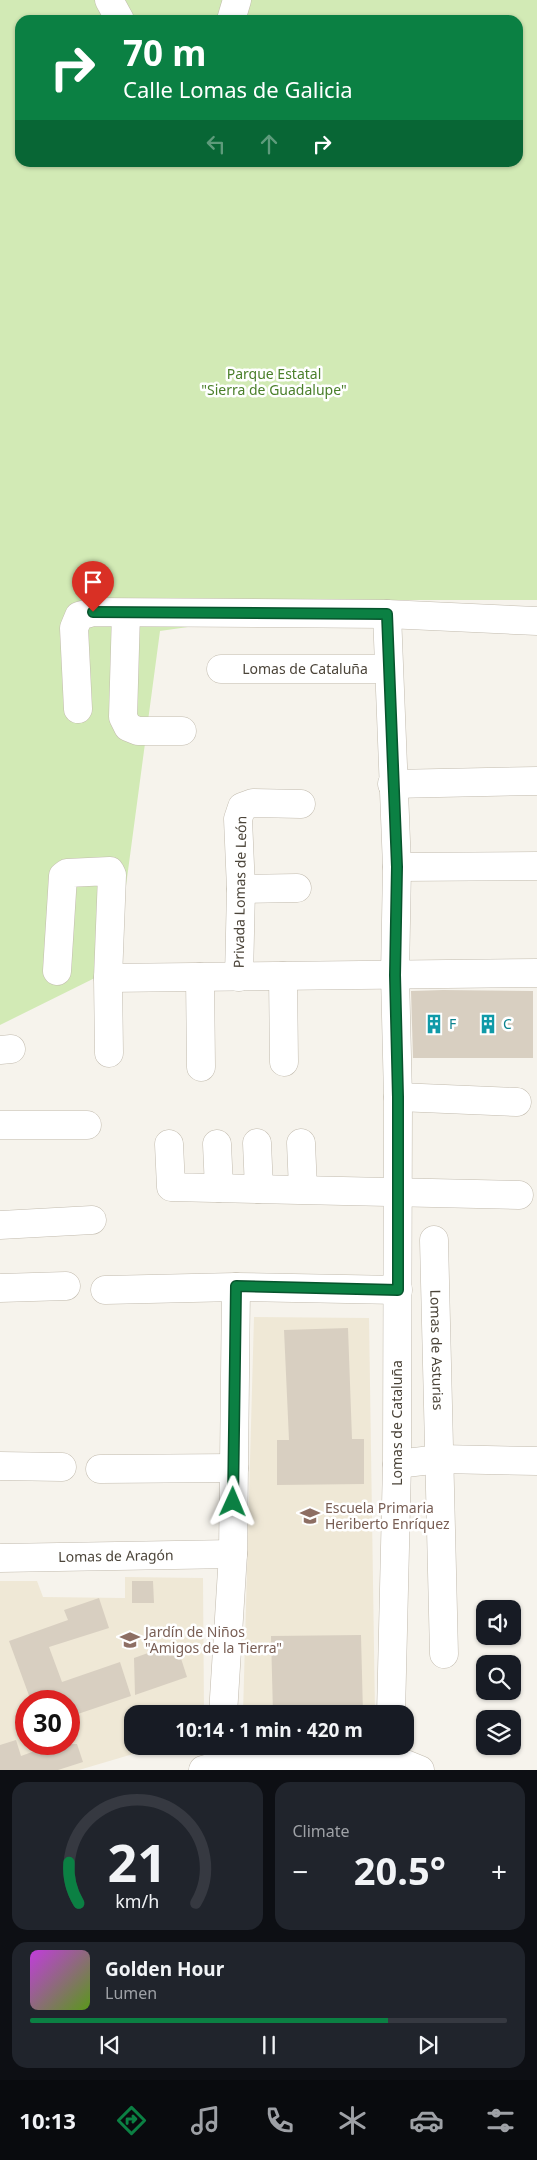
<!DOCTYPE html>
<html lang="en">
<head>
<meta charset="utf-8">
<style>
  body { margin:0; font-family:"Noto Sans",sans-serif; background:#20242c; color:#f1f3f6; height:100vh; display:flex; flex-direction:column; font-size:19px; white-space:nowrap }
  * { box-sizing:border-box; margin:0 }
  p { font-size:16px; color:#9ea1a6 }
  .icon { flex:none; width:28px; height:28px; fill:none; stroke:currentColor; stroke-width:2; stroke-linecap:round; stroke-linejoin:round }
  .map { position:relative; height:1770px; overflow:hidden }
  .panel { display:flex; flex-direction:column; gap:12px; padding:12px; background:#0d0f14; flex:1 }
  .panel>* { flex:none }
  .guide { position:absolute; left:15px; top:15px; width:508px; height:152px; border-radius:15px; box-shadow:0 1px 4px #0004; background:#0b8043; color:#fff; overflow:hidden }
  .controls { position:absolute; left:476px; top:1600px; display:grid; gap:10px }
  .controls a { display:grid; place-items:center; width:45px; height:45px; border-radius:10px; background:#171b24; box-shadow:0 1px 4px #0004; font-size:25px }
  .speed { position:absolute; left:15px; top:1690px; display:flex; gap:10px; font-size:25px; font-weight:700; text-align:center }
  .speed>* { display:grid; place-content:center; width:65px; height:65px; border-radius:50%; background:#171b24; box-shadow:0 1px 4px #0004; line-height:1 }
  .speed .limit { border:8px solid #d22; background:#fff; color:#111 }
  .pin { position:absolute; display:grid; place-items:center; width:42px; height:42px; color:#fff; margin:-51px -21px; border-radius:50% 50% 50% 0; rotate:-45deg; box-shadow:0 0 5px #0007 }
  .pin .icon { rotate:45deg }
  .me { position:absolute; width:55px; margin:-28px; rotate:1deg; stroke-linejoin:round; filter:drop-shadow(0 0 4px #0008) }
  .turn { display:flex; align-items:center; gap:18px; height:105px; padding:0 25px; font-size:22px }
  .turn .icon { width:65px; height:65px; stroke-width:2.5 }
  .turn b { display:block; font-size:35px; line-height:42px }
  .lanes { display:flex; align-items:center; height:48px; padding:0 25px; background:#0003; justify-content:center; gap:25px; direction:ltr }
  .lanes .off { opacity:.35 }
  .big { font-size:38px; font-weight:700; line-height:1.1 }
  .panel .widget { flex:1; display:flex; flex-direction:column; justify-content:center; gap:8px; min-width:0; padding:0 18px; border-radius:15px; background:#20242c }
  .panel .dial { align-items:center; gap:0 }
  .dial svg { height:130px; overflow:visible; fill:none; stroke:#363941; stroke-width:7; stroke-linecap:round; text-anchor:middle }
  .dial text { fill:#f1f3f6; stroke:none }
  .song { display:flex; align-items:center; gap:15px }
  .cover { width:60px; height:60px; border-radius:8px; background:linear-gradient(135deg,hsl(290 70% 55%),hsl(90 70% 35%)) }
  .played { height:5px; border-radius:2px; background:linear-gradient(90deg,#0b8043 75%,#363941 75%) }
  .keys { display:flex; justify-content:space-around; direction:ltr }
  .heat { display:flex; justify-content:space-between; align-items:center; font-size:28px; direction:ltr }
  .panel .tiles { flex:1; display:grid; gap:12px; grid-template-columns:1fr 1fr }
  .widget:last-child { grid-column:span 2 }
  .trip { position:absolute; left:124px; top:1705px; width:290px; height:50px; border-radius:15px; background:#171b24; box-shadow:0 1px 4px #0004; font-weight:700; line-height:50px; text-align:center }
  .tabs { display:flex; height:80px; justify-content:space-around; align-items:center; background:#090b0e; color:#9ea1a6 }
  .tabs .icon { width:35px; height:35px }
  .tabs .active { color:#0b8043 }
  .tabs b { font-size:22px; color:#f1f3f6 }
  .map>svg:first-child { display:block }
  .education { fill:#efe8d6; fill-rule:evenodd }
  .green { fill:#d2eab5; fill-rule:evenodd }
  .building { fill:#d8cfc1 }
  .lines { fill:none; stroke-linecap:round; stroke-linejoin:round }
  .minor-casing { stroke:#c2bbae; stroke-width:29 }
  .minor { stroke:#fff; stroke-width:28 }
  .route-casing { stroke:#07532c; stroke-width:12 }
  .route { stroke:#0b8043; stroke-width:9 }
  .labels { text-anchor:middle; stroke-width:5; stroke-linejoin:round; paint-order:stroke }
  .park-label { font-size:14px; fill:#4a7f2a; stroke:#fff }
  .street-label { font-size:14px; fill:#4b4439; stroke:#fff }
  .culture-label { font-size:14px; fill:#0d838f; stroke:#fff; text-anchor:start }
  .education-label { font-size:14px; fill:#785e54; stroke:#fff; text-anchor:start }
</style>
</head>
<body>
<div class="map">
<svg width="537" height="1770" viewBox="0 0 537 1770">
  <rect width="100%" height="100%" fill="#f6f3ec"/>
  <g class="education">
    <path d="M 254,1317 L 369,1318 L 375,1714 L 243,1714 Z"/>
    <path d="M 125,1577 L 203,1578 L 204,1714 L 132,1714 L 132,1746 L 160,1746 L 79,1770 L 0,1770 L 0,1581 L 37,1581 L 43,1597 L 125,1598 ZM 26,1701 L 69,1701 L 69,1744 L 26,1744 Z"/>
  </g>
  <path class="green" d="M 0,0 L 537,0 L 537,600 L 377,600 L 160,631 L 115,968 L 0,1025 ZM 20,20 L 518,20 L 518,162 L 20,162 Z"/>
  <g class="building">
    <path d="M 443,990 L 533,991 L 533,1058 L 413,1058 L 411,991 Z"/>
    <path d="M 348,1328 L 352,1439 L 364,1439 L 364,1484 L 277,1485 L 277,1440 L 289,1440 L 284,1330 Z"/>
    <path d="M 132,1581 L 153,1581 L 154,1603 L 132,1603 Z"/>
    <path d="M 99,1598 L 109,1628 L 49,1647 L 62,1682 L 120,1662 L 131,1696 L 69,1717 L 69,1701 L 31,1701 L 9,1641 L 68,1620 L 64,1610 Z"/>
    <path d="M 361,1635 L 363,1714 L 273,1714 L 271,1636 Z"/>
    <path d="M 176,1643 L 187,1677 L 135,1695 L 134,1658 Z"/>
    <path d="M 16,1740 L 21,1756 L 54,1744 L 77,1744 L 83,1762 L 58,1770 L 0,1770 L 0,1745 Z"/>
  </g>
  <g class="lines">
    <defs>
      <g id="minor">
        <path d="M 109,0 L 120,20"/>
        <path d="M 231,20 L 237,0"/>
        <path d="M 126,613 L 123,717 L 128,727 L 138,731 L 182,731"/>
        <path d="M 387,614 L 397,867 L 395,975 L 398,1097 L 397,1464 L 391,1714"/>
        <path id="s1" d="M 221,669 L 388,669"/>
        <path d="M 78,709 L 74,628 L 79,616 L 93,612 L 387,614 L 537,621"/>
        <path d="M 392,784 L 537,781"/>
        <path d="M 397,867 L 537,866"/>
        <path d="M 241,889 L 297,888"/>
        <path d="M 57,971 L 63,876 L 67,873 L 110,871 L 112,875 L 108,978 L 109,1053"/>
        <path d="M 283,976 L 284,1062"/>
        <path d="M 200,977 L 201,1067"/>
        <path d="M 239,977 L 241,889 L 238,819 L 242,807 L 253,803 L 301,804"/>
        <path d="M 108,978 L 537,973"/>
        <path d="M 0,1050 L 11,1049"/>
        <path d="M 398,1097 L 517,1102"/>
        <path d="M 0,1125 L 87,1125"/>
        <path d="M 257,1143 L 259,1189"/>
        <path d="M 301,1143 L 303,1189"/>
        <path d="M 169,1144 L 171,1187 L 519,1195"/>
        <path d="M 217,1144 L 219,1188"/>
        <path d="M 0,1225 L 92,1220"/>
        <path id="s2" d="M 434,1240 L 444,1654"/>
        <path d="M 0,1288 L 66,1286"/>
        <path d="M 105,1290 L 236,1287 L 398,1290"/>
        <path d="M 397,1464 L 440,1459 L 537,1461"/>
        <path d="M 0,1466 L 62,1467"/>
        <path d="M 100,1469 L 234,1468"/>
        <path id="s3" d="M 0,1558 L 233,1554"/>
        <path d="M 223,1714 L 233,1554 L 236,1287"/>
        <path d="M 203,1770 L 220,1765 L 327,1757 L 388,1757 L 420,1770"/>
      </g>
    </defs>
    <use href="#minor" class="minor-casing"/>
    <use href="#minor" class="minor"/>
  </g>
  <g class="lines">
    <defs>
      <path id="route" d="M 93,612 L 387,614 L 397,867 L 395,975 L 398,1097 L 398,1290 L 236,1286 L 233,1502"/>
    </defs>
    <use href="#route" class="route-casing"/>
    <use href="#route" class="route"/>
  </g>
  <defs>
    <symbol id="building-bare" viewBox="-9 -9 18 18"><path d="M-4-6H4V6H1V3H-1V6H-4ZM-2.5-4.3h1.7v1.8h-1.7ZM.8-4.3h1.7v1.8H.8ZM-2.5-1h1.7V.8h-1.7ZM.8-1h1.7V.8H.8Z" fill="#0f9aa8" stroke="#fff" stroke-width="2.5" paint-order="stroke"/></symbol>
    <symbol id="school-bare" viewBox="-9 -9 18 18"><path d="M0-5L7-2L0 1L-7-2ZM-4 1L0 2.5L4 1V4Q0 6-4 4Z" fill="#8d6e63" stroke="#fff" stroke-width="2.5" paint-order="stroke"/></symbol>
  </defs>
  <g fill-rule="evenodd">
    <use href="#building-bare" x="420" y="1010" width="28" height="28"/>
    <use href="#building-bare" x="474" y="1010" width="28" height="28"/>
    <use href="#school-bare" x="296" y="1502" width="28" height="28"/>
    <use href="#school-bare" x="116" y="1626" width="28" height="28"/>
  </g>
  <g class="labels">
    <g class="park-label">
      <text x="274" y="379">Parque Estatal<tspan x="274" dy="16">"Sierra de Guadalupe"</tspan></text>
    </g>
    <g class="street-label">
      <text dy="5" stroke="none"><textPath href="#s1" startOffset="84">Lomas de Cataluña</textPath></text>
      <text transform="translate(240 892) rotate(-89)" y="5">Privada Lomas de León</text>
      <text dy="5" stroke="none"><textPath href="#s2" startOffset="110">Lomas de Asturias</textPath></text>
      <text transform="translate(397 1423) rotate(-90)" y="5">Lomas de Cataluña</text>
      <text dy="5" stroke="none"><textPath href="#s3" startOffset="116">Lomas de Aragón</textPath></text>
    </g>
    <g class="culture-label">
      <text x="449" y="1029">F</text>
      <text x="503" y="1029">C</text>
    </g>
    <g class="education-label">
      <text x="325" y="1513">Escuela Primaria<tspan x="325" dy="16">Heriberto Enríquez</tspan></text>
      <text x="145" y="1637">Jardín de Niños<tspan x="145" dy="16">"Amigos de la Tierra"</tspan></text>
    </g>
  </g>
</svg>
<div class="controls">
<a><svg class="icon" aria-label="sound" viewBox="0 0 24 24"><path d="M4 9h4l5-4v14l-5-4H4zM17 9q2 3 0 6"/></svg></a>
<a><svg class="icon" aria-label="search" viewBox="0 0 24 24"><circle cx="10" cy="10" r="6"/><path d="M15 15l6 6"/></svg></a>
<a><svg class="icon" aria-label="layers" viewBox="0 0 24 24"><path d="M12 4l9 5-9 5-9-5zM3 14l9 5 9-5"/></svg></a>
</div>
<div class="speed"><div class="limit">30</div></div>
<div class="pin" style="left:93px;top:612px;background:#d93025"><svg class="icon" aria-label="arrive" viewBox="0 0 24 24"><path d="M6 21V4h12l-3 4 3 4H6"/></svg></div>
<svg class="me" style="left:233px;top:1502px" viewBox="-20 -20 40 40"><path d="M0-17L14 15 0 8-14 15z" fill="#0b8043" stroke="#fff" stroke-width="4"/></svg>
<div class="trip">10:14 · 1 min · 420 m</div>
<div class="guide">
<div class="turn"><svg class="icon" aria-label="right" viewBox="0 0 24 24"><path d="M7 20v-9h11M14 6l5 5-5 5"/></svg><div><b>70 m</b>Calle Lomas de Galicia</div></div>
<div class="lanes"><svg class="icon off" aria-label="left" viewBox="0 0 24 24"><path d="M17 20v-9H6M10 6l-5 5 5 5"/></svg><svg class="icon off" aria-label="ahead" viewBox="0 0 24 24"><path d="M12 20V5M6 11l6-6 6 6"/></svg><svg class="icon" aria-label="right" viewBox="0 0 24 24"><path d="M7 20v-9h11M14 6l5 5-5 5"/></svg></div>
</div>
</div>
<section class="panel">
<div class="tiles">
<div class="widget dial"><svg viewBox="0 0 100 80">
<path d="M14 69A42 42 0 1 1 86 69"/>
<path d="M14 69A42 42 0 0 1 8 44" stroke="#0b8043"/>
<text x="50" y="56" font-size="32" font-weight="700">21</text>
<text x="50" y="72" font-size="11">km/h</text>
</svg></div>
<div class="widget"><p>Climate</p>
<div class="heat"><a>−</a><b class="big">20.5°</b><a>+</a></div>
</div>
<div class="widget">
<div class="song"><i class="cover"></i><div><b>Golden Hour</b><p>Lumen</p></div></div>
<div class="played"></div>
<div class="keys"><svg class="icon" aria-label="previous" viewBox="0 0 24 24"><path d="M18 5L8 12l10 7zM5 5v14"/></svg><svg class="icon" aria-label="pause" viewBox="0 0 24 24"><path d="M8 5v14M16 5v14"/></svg><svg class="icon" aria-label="next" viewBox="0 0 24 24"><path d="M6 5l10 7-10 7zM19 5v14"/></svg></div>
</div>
</div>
</section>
<nav class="tabs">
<b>10:13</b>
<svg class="icon active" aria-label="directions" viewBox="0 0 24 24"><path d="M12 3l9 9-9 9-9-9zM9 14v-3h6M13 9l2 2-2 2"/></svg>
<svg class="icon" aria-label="music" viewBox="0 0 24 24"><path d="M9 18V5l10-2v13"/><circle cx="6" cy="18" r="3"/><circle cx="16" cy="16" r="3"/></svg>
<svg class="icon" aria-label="phone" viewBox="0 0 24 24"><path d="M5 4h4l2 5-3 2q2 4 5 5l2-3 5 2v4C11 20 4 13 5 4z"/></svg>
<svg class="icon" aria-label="climate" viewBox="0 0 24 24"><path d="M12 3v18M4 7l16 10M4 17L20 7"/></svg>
<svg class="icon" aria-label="car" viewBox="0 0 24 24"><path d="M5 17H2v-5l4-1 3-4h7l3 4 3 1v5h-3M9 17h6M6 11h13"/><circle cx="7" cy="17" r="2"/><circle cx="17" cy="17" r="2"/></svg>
<svg class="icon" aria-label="filters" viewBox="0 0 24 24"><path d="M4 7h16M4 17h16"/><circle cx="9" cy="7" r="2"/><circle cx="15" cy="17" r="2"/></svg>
</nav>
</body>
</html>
